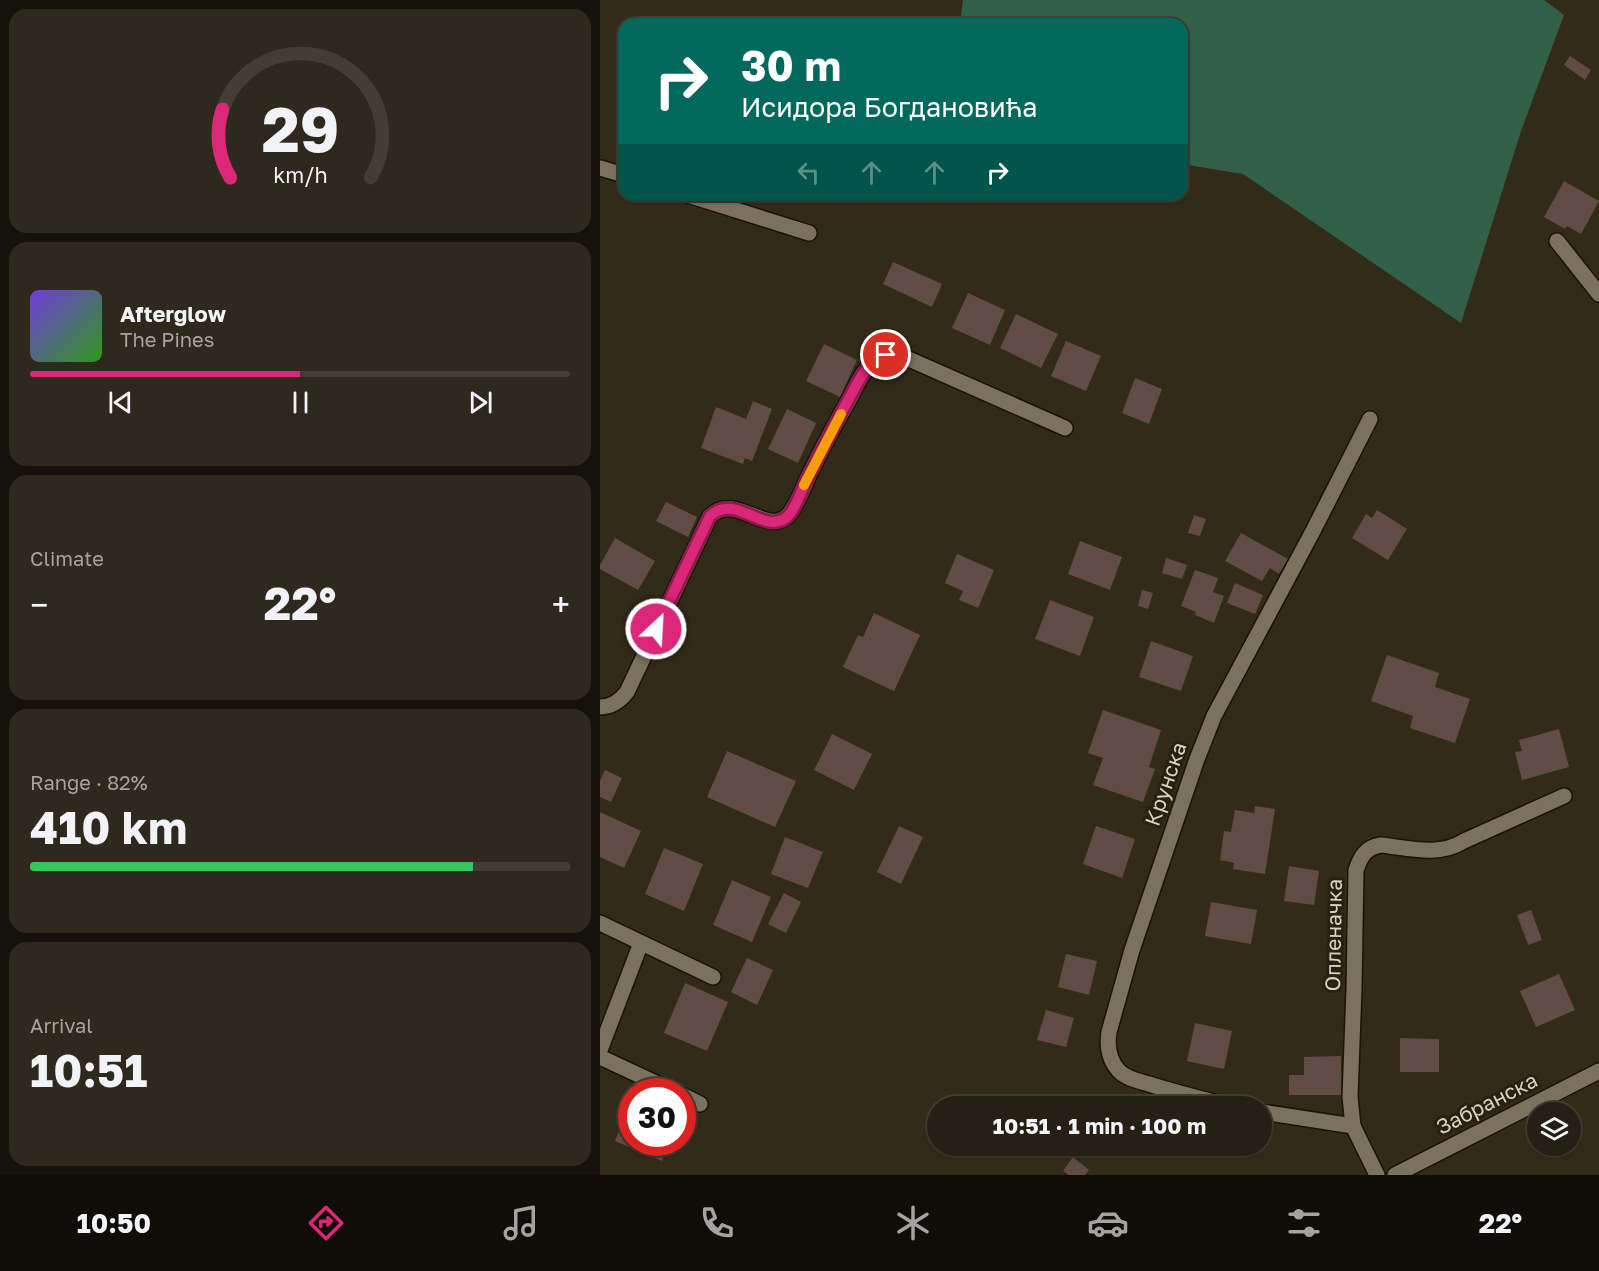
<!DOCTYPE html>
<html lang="en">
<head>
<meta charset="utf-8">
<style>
  body { margin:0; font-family:"Golos Text",sans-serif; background:#2e281d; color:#f1f3f6; height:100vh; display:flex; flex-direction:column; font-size:22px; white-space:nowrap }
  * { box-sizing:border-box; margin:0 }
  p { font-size:20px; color:#a4a3a0 }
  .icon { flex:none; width:33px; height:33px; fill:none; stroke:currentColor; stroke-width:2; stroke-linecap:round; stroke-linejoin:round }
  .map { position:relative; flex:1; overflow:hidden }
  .panel { display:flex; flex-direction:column; gap:9px; padding:9px; background:#15120b; width:600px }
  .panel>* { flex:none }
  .guide { position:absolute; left:18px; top:18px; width:570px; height:183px; border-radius:18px; box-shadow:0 2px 4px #0004,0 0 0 2px #423e34; background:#00695c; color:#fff; overflow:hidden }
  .buttons { position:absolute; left:927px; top:1102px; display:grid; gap:12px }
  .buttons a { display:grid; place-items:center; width:54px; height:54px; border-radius:50%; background:#262014; box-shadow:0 2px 4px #0004,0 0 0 2px #423e34; font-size:30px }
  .speed { position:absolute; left:18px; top:1078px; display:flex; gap:12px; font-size:30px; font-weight:700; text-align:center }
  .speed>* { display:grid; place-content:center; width:78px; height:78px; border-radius:50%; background:#262014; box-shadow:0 2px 4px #0004,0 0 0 2px #423e34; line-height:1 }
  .speed .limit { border:9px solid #d22; background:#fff; color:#111 }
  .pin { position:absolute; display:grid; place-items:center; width:51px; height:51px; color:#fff; margin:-26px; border:3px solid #fff; border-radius:50%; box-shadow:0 2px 6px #0007 }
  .me { position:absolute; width:66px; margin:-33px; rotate:25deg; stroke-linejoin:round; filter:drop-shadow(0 0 4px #0008) }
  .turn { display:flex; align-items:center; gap:21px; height:126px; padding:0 24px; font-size:27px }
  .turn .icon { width:78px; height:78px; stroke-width:2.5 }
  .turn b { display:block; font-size:42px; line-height:51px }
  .lanes { display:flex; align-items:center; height:57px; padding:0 24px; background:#0003; justify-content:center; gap:30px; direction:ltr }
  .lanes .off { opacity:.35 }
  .big { font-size:45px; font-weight:700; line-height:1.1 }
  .panel .tile { flex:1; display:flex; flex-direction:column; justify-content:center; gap:9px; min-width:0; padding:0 21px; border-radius:18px; background:#2e281d }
  .panel .dial { align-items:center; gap:0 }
  .dial svg { height:156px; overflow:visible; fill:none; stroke:#423e34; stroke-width:7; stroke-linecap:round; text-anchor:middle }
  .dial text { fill:#f1f3f6; stroke:none }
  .song { display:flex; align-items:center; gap:18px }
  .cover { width:72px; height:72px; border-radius:9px; background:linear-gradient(135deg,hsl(260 70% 55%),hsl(110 70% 35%)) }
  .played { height:6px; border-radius:3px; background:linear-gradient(90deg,#db2777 50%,#423e34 50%) }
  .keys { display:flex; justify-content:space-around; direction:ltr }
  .heat { display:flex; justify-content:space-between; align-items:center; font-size:33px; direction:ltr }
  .charge { height:9px; border-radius:4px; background:linear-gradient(90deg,#34c759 82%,#423e34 0) }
  .trip { position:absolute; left:327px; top:1096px; width:345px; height:60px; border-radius:30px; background:#262014; box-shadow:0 2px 4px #0004,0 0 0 2px #423e34; font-weight:700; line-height:60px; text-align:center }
  .menu { display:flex; height:96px; justify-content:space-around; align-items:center; background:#0f0d08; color:#a4a3a0 }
  .menu .icon { width:42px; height:42px }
  .menu .on { color:#db2777 }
  .menu b { font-size:27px; color:#f1f3f6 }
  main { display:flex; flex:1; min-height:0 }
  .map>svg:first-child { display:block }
  .green { fill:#315f47 }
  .building { fill:#604b45 }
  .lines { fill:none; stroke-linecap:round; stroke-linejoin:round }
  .minor-casing { stroke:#1b1304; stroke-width:18 }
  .minor { stroke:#7a715e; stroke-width:15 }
  .route-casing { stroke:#8e194d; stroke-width:15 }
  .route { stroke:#db2777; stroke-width:10 }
  .slow { stroke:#f59e0b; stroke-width:10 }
  .labels { text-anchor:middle; stroke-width:6; stroke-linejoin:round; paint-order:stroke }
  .street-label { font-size:21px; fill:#d7d2c7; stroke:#292110 }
</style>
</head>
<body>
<main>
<section class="panel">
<div class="tile dial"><svg viewBox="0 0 100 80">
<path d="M14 69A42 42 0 1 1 86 69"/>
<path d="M14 69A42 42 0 0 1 10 34" stroke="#db2777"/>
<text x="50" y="56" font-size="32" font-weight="700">29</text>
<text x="50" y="72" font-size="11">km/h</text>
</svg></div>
<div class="tile">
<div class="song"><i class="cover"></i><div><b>Afterglow</b><p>The Pines</p></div></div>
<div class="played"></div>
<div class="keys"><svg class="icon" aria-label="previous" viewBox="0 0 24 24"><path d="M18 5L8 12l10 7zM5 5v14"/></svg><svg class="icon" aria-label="pause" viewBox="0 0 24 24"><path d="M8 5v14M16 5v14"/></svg><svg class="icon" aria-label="next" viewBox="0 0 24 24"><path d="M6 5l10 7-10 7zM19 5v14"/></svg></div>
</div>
<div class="tile"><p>Climate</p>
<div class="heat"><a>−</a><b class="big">22°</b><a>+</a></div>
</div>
<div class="tile"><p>Range · 82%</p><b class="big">410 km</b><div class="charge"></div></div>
<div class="tile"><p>Arrival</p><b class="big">10:51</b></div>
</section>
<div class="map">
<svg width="999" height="1175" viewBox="0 0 999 1175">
  <rect width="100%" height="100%" fill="#332b1a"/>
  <path class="green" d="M 363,0 L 944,0 L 964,15 L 921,131 L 861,323 L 643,174 L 582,164 L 582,24 L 360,24 Z"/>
  <g class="building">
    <path d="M 970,56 L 991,70 L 985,80 L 964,65 Z"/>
    <path d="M 964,181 L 999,201 L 981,234 L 967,226 L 965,229 L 944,217 Z"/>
    <path d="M 293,262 L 342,284 L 332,307 L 283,284 Z"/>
    <path d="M 368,293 L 405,310 L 390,345 L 352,328 Z"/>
    <path d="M 416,314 L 458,334 L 441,368 L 400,348 Z"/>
    <path d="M 466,341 L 501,356 L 486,391 L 451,376 Z"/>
    <path d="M 224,344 L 257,360 L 240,397 L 206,381 Z"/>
    <path d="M 535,378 L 562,389 L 549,424 L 522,413 Z"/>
    <path d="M 153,401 L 172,409 L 152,461 L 145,458 L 143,464 L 101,448 L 116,407 L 146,419 Z"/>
    <path d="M 187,409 L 216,423 L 198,463 L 168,449 Z"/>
    <path d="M 66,502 L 97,517 L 88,537 L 56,521 Z"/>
    <path d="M 777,510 L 807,529 L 788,560 L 752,538 L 766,514 L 772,518 Z"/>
    <path d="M 594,515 L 606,519 L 600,536 L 588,533 Z"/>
    <path d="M 641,533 L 688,559 L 679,574 L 670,568 L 662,581 L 625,561 Z"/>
    <path d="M 15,538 L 55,561 L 38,590 L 0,569 L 0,565 Z"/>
    <path d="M 480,541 L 522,557 L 510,590 L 468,574 Z"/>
    <path d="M 357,554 L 394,570 L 378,608 L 359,600 L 363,591 L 345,583 Z"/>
    <path d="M 566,558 L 587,565 L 582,579 L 562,573 Z"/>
    <path d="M 595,570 L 618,578 L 613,592 L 624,596 L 614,623 L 595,615 L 596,612 L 581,606 Z"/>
    <path d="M 635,583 L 663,595 L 655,614 L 627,603 Z"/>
    <path d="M 542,590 L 553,593 L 548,609 L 538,606 Z"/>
    <path d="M 450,600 L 494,617 L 480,656 L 435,639 Z"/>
    <path d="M 274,613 L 320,635 L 294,691 L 243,667 L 258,635 L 263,637 Z"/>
    <path d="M 551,641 L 593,656 L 581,691 L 539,677 Z"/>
    <path d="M 787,655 L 839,673 L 835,687 L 870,699 L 855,743 L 810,728 L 813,716 L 771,701 Z"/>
    <path d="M 503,710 L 561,730 L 549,767 L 555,769 L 543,802 L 493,785 L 503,758 L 488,753 Z"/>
    <path d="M 959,729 L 969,767 L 922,780 L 915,752 L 922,751 L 919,740 Z"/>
    <path d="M 232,734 L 272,754 L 254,790 L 214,770 Z"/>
    <path d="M 127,751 L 196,781 L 175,827 L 107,797 Z"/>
    <path d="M 5,770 L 22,778 L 11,802 L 0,797 L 0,781 Z"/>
    <path d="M 655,806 L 675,809 L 665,874 L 633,869 L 634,863 L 620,860 L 624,831 L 631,832 L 635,810 L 654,813 Z"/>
    <path d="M 0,812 L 41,831 L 24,868 L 0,857 Z"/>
    <path d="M 299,826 L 323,837 L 301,884 L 277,872 Z"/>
    <path d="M 496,826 L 535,839 L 522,878 L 483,864 Z"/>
    <path d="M 185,837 L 223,852 L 208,888 L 171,874 Z"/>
    <path d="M 64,848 L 103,864 L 84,911 L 45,894 Z"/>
    <path d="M 689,866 L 719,871 L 714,905 L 684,901 Z"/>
    <path d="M 132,880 L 171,897 L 152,942 L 113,925 Z"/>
    <path d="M 184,893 L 201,902 L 186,933 L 168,924 Z"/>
    <path d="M 611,902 L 657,910 L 651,944 L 605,936 Z"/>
    <path d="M 931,910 L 942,940 L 928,945 L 917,915 Z"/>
    <path d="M 466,954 L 497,961 L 489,995 L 458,987 Z"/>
    <path d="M 147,958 L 173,970 L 157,1005 L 131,992 Z"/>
    <path d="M 959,974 L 975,1010 L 936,1027 L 920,991 Z"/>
    <path d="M 85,983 L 128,1002 L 107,1051 L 64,1033 Z"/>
    <path d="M 446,1010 L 474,1018 L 466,1047 L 437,1040 Z"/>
    <path d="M 595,1023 L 632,1031 L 624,1069 L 587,1061 Z"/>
    <path d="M 800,1038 L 839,1039 L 839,1072 L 800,1072 Z"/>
    <path d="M 741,1056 L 741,1095 L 689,1095 L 689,1075 L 704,1075 L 704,1057 Z"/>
    <path d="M 29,1105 L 32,1106 L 32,1143 L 70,1143 L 62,1161 L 15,1141 Z"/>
    <path d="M 369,1146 L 391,1146 L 383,1157 Z"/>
    <path d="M 473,1157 L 489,1170 L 485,1175 L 469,1175 L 463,1171 Z"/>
  </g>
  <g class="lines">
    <defs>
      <g id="minor">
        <path d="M 0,168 L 24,175"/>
        <path d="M 88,195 L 209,233"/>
        <path d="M 957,241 L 999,294"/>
        <path d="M 0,707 C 11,707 20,701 27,692 L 110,516 C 136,491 170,540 190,513 C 199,501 204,485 211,471 C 223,447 236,422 250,398 C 256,386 262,372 272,363 C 281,355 291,355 302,356 L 465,428"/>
        <path d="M 0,923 L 113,977"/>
        <path d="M 0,1050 L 41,943"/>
        <path d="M 0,1057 L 75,1092"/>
        <path d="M 82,1095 L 100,1104"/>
        <path d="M 634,1107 C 606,1100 577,1093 549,1084 C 539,1081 527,1079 519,1071 C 509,1060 507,1045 509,1032 L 532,950 L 597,759 L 614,716 L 713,531 L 770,419"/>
        <path d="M 662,1112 L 753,1126 L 777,1175"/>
        <path d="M 753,1126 L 750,1097 L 754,989 L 756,870 C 761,856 766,847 781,845 C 809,848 839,857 864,841 L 964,796"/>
        <path d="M 795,1175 L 999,1071"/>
      </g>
    </defs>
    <use href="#minor" class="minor-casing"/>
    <use href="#minor" class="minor"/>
  </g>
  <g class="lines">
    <defs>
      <path id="route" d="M 56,629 L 110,516 C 136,492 163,536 187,517 C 196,509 201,491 206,481 C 221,452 235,424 251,395 C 257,384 264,369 274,362 C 277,359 282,357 286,355"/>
    </defs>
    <use href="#route" class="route-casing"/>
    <use href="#route" class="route"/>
    <path class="slow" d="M 204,485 L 241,414"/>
  </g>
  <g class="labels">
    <g class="street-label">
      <text transform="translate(566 784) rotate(-71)" y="7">Крунска</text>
      <text transform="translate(734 935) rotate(-89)" y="7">Опленачка</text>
      <text transform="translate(887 1104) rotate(-27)" y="7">Забранска</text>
    </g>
  </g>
</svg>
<div class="buttons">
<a><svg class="icon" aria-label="layers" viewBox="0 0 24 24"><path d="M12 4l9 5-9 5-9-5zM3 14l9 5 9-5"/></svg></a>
</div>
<div class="speed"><div class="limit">30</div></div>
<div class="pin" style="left:286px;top:355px;background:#d93025"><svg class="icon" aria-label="arrive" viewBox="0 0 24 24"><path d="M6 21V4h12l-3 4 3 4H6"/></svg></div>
<svg class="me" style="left:56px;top:629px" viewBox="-20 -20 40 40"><circle r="17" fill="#db2777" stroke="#fff" stroke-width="3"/><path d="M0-11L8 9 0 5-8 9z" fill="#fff"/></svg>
<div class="trip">10:51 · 1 min · 100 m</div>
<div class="guide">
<div class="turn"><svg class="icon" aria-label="right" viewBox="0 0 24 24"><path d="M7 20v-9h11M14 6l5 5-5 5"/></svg><div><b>30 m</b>Исидора Богдановића</div></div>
<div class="lanes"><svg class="icon off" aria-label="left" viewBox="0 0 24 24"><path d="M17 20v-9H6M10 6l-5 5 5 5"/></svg><svg class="icon off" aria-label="ahead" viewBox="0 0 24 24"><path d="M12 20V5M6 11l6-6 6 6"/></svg><svg class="icon off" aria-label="ahead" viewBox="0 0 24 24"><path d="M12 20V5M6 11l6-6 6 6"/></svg><svg class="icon" aria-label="right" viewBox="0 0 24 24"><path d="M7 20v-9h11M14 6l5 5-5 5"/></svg></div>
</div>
</div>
</main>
<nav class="menu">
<b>10:50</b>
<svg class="icon on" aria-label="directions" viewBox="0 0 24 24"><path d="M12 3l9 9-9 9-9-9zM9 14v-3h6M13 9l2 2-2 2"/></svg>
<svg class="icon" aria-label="music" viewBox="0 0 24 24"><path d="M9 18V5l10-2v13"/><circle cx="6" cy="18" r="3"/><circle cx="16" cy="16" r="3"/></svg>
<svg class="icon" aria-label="phone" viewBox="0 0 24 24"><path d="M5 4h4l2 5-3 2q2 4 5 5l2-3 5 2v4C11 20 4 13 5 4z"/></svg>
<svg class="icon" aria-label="climate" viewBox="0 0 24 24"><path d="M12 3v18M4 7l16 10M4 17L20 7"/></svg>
<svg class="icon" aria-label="car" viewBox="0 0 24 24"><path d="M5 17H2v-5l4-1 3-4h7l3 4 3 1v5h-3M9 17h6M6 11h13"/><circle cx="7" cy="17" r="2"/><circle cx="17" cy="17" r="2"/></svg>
<svg class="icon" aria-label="filters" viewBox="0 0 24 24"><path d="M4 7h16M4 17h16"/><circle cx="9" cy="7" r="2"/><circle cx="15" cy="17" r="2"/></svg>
<b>22°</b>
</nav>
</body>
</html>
